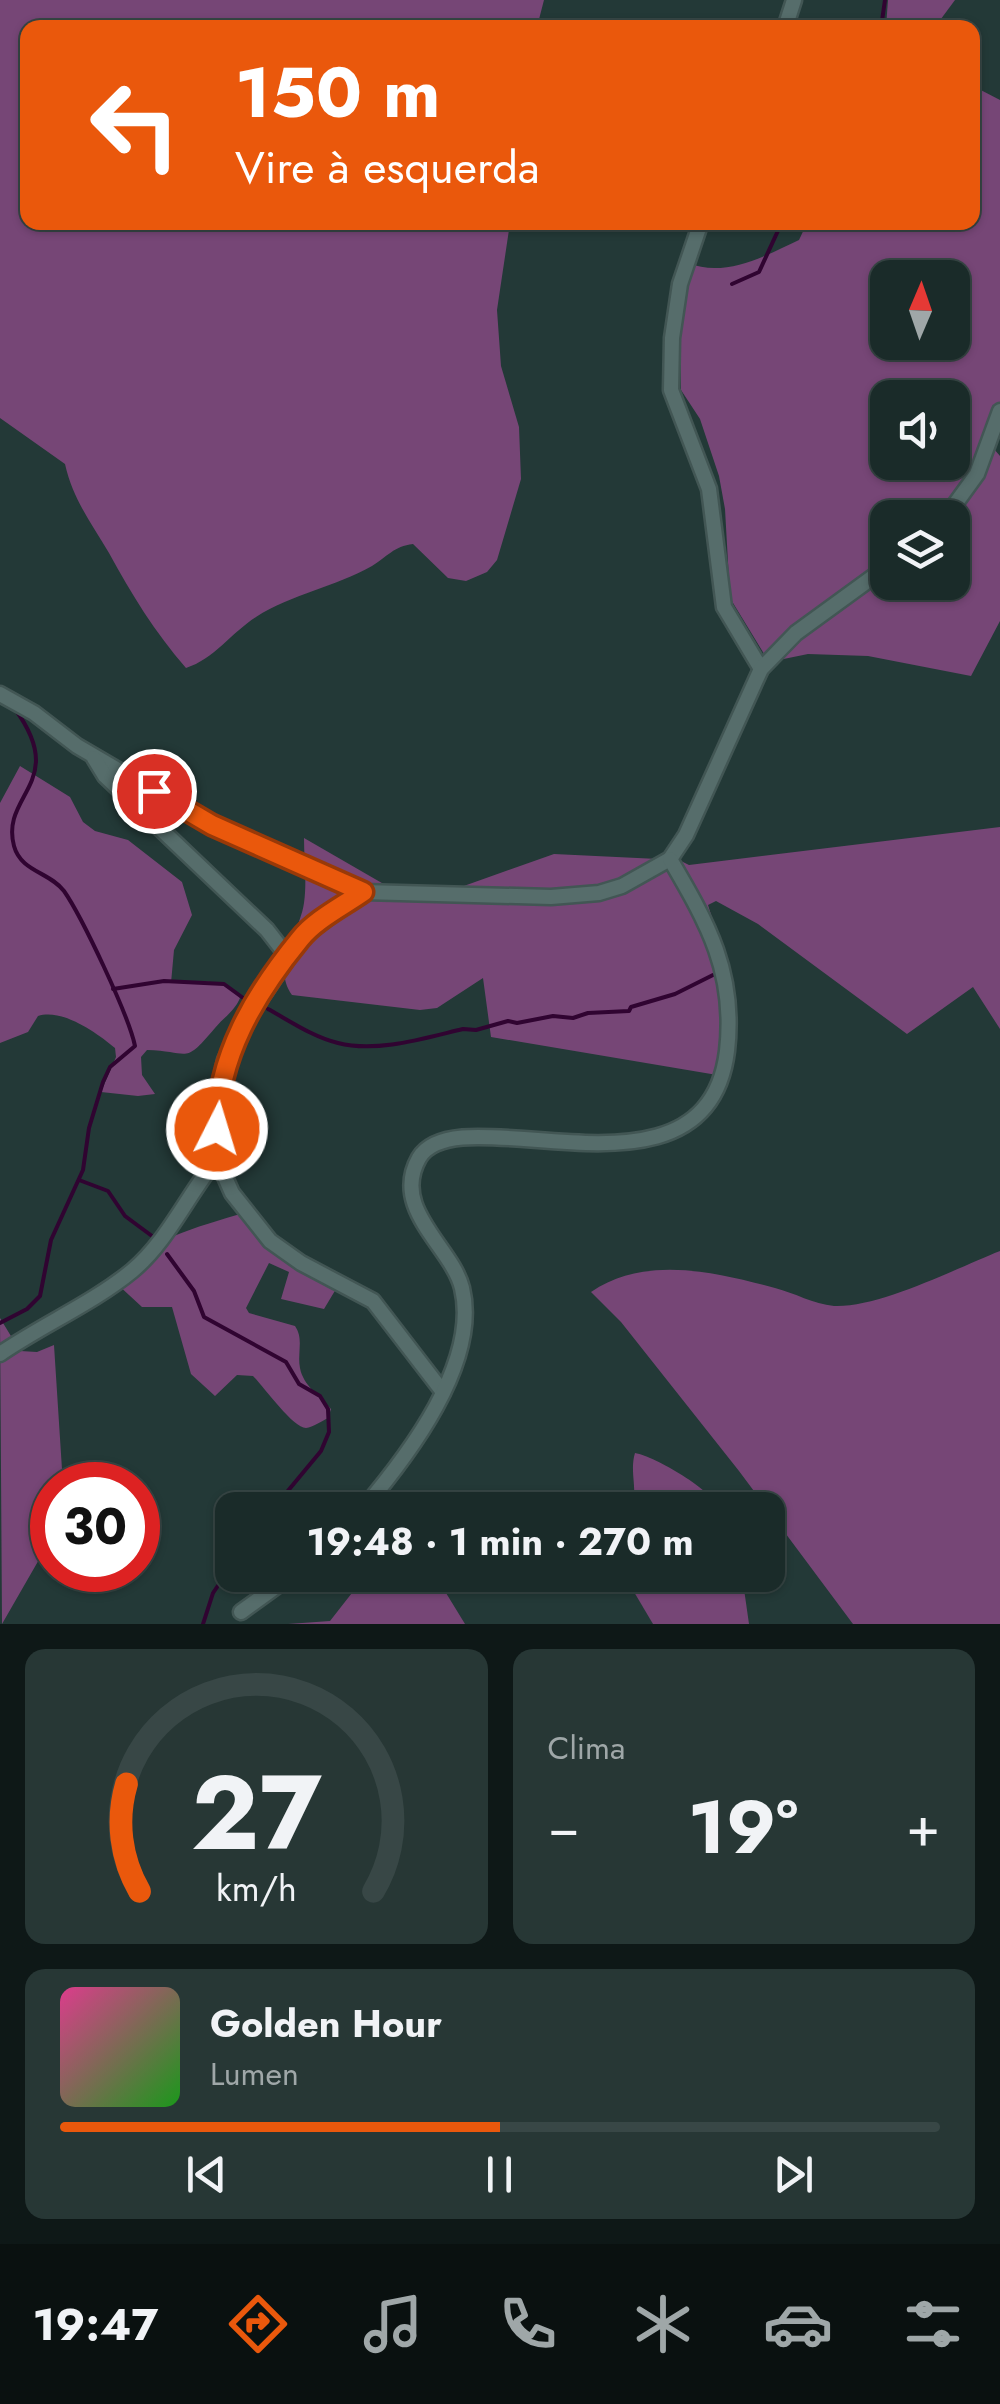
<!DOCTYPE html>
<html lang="pt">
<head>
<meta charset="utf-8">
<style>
  body { margin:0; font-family:Jost,sans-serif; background:#273735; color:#f1f3f6; height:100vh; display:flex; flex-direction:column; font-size:38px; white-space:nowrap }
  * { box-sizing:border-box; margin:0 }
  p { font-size:32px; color:#9fa7a8 }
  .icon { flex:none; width:55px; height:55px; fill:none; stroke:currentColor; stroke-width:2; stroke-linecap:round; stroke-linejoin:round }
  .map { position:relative; height:1624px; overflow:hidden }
  .sheet { display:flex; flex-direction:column; gap:25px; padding:25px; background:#0e1817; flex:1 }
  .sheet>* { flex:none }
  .top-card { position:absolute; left:20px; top:20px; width:960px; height:210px; border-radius:20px; box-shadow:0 2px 8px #0004,0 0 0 2px #384746; background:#ea580c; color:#fff; overflow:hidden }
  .needle { width:65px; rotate:2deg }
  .controls { position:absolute; left:870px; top:260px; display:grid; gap:20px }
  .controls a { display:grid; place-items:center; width:100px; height:100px; border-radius:20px; background:#1a2b29; box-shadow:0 2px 8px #0004,0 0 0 2px #384746; font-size:50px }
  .speed { position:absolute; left:30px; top:1462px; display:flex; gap:20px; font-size:50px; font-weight:700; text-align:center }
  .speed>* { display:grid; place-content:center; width:130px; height:130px; border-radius:50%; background:#1a2b29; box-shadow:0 2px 8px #0004,0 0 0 2px #384746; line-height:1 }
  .speed .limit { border:15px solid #d22; background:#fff; color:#111 }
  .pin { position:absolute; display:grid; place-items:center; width:85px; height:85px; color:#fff; margin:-42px; border:5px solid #fff; border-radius:50%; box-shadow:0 2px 10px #0007 }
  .me { position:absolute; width:110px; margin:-55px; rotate:5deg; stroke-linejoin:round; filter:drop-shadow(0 0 8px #0008) }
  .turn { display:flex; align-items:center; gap:35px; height:210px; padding:0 50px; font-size:45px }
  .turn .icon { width:130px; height:130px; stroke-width:2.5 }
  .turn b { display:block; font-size:70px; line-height:85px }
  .big { font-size:75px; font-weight:700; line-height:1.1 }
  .sheet .widget { flex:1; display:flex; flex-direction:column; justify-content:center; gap:15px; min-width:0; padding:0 35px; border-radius:20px; background:#273735 }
  .sheet .dial { align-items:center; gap:0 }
  .dial svg { height:260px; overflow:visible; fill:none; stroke:#384746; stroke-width:7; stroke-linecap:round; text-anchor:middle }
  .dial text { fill:#f1f3f6; stroke:none }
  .song { display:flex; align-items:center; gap:30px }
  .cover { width:120px; height:120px; border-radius:15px; background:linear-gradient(135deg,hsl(330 70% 55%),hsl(120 70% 35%)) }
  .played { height:10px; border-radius:5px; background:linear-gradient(90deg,#ea580c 50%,#384746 50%) }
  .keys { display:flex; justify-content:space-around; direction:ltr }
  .heat { display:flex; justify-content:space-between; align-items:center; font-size:55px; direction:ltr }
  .sheet .tiles { flex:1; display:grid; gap:25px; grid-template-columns:1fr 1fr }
  .widget:last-child { grid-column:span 2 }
  .trip { position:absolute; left:215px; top:1492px; width:570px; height:100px; border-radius:20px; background:#1a2b29; box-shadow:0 2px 8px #0004,0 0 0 2px #384746; font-weight:700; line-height:100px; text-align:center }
  .menu { display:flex; height:160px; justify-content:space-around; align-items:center; background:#0a1110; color:#9fa7a8 }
  .menu .icon { width:70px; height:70px }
  .menu .current { color:#ea580c }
  .menu b { font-size:45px; color:#f1f3f6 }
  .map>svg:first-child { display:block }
  .green { fill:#764676; fill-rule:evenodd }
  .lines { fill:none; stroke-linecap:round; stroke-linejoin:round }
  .stream { stroke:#300431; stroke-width:4 }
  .minor-casing { stroke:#425654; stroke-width:19 }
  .minor { stroke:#566d6b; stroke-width:14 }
  .route-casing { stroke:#983908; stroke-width:25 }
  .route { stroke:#ea580c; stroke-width:18 }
</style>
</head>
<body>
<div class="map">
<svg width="1000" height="1624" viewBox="0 0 1000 1624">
  <rect width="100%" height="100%" fill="#233937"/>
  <g class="green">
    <path d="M 0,0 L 544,0 L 537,27 L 28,28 L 28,222 L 510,223 L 497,310 L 501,366 L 519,427 L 521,479 L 497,560 L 487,572 L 466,581 L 448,578 L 413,544 C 394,546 387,557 372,566 C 335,587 292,594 256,617 C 231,633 214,659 186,668 C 154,631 132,595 109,553 C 91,522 73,500 65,464 L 0,418 Z"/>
    <path d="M 888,0 L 955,0 L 935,27 L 886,27 Z"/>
    <path d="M 973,86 L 1000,100 L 1000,429 L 994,449 L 1000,456 L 1000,621 L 971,676 L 868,656 L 808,654 L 769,662 L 730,598 L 725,509 L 719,476 L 700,419 L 681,390 L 680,318 L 688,263 C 725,278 765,256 799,240 L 807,223 L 972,222 ZM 888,278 L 952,278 L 952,342 L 888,342 ZM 888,398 L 952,398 L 952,462 L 888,462 ZM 888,518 L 952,518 L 952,582 L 888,582 Z"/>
    <path d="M 20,766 L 70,797 L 83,822 L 95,831 L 128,840 L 182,882 L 192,915 L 174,950 L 171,983 C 193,982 227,976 240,998 C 234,1012 224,1017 215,1028 C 183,1066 191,1051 147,1050 L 141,1057 L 142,1075 L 155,1094 L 138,1096 L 101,1092 L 116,1057 L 115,1048 C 97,1033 62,1008 38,1016 L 28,1032 L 0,1043 L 0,803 Z"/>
    <path d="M 1000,827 L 1000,1029 L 973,987 L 907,1034 L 758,924 L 716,901 L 708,905 L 726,962 L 723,1076 L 491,1037 L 483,978 L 437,1008 L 420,1010 L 292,995 C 271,967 300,932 304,903 C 307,882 304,860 304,838 L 394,890 L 461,887 L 554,854 L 679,860 L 689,865 Z"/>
    <path d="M 250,1211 L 295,1256 L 342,1279 L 324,1309 L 281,1299 L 289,1272 L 269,1263 L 246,1308 L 249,1313 L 295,1326 C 304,1339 297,1353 300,1368 C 303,1385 320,1397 331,1409 L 328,1418 C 322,1421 313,1427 306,1428 C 293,1428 264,1387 253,1376 L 237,1375 L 215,1396 L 191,1374 L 172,1307 L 142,1307 L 116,1283 C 138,1239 206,1225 250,1211 Z"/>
    <path d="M 1000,1251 L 1000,1624 L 853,1624 L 739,1471 L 621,1322 L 591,1292 C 645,1255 715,1272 775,1288 C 795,1293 813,1304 834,1306 C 879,1308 957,1268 1000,1251 Z"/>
    <path d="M 0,1318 L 20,1351 L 37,1352 L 54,1345 L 63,1485 L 52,1485 L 52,1537 L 2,1624 Z"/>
    <path d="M 635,1453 C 656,1457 713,1490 720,1510 L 631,1510 C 639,1491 629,1472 635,1453 Z"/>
    <path d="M 366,1575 L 435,1575 L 465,1624 L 288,1624 L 330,1621 Z"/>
    <path d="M 624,1575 L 742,1575 L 749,1624 L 653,1624 Z"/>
  </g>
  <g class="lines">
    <g class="stream">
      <path d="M 881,28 L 885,0"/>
      <path d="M 732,284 L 759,272 L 782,222"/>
      <path d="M 113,989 L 164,981 L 224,984 L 250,1003"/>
      <path d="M 268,1009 C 290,1021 313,1037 338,1043 C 377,1053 425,1038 463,1029 L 476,1030 L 508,1021 L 517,1023 L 553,1016 L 573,1018 L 588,1013 L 629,1011 L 631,1007 L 675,994 L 713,975"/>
      <path d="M 79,1180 L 108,1191 L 125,1216 L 156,1239"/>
      <path d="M 167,1254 L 194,1291 L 204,1317 L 286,1362 L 299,1384 L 320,1396 L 328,1409 L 329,1432 L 321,1451 L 272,1510"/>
      <path d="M 0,1323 L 27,1309 L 40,1296 L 51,1240 L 83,1170 L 89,1128 L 103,1082 L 110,1067 L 135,1046 C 129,1016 82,917 64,891 C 50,872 21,872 14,846 C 0,794 69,783 15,709"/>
      <path d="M 203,1624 L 213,1593 L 232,1565"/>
    </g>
    <defs>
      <g id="minor">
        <path d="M 785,28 L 794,0"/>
        <path d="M 701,222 L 680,284 L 672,338 L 671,390 L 709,489 L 724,607 L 761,669"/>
        <path d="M 945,518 L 977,474 L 1000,411"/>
        <path d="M 0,694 L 34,713 L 77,746 L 212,825 L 363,892 L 551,897 L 599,893 L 622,886 L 670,859 L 686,835 L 761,669 L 796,633 L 888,566"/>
        <path d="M 94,758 L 105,776 L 267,930 L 288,957"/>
        <path d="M 363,892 L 302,937 L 241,1028 L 225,1060 L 217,1100 L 217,1159 L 232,1193 L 270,1241 L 301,1263 L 373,1301 L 443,1392"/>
        <path d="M 0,1354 C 42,1325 93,1303 132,1271 C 168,1241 188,1194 217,1159"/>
        <path d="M 362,1510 C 407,1457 480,1363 462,1288 C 452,1247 390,1209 419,1158 C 458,1091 706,1220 727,1051 C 736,973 708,924 670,859"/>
        <path d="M 241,1612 L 292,1575"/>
      </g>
    </defs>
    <use href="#minor" class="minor-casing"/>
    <use href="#minor" class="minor"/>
  </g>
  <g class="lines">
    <defs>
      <path id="route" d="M 154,791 L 212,825 L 363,892 C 343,906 315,920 300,939 C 255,994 217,1057 217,1129"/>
    </defs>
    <use href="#route" class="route-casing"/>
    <use href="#route" class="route"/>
  </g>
</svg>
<div class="controls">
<a><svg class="needle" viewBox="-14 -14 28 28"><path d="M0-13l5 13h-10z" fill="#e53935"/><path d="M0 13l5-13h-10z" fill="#9fa7a8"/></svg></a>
<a><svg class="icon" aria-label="sound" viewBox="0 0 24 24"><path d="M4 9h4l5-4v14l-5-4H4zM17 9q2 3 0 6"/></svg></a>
<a><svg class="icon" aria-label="layers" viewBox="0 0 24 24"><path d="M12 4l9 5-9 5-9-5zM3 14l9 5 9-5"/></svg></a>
</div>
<div class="speed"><div class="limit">30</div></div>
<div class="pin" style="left:154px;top:791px;background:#d93025"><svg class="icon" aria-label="arrive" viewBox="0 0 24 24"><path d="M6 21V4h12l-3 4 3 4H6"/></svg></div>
<svg class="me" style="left:217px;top:1129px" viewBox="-20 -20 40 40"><circle r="17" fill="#ea580c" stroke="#fff" stroke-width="3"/><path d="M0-11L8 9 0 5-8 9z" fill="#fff"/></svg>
<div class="trip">19:48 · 1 min · 270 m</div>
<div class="top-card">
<div class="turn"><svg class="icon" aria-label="left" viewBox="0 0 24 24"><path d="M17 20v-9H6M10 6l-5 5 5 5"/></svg><div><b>150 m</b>Vire à esquerda</div></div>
</div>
</div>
<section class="sheet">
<div class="tiles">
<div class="widget dial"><svg viewBox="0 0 100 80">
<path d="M14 69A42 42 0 1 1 86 69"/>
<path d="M14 69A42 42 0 0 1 10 36" stroke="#ea580c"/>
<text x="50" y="56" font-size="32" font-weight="700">27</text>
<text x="50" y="72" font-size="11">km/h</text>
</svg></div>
<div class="widget"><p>Clima</p>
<div class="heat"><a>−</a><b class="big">19°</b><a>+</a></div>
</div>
<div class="widget">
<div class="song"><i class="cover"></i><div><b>Golden Hour</b><p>Lumen</p></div></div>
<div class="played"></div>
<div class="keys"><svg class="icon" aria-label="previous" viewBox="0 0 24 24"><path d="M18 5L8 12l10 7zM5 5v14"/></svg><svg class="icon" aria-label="pause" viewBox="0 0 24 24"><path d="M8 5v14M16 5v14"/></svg><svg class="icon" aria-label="next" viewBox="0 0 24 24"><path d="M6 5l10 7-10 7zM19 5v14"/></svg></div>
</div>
</div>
</section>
<nav class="menu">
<b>19:47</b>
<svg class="icon current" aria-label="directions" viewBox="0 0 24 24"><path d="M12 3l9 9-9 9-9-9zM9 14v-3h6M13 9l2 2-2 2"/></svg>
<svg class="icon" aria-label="music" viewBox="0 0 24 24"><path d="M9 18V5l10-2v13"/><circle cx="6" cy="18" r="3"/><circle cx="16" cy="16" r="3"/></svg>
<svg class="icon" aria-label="phone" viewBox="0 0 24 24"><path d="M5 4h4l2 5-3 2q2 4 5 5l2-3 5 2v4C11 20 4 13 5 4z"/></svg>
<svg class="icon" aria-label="climate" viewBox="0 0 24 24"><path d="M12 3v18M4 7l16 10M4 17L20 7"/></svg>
<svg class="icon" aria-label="car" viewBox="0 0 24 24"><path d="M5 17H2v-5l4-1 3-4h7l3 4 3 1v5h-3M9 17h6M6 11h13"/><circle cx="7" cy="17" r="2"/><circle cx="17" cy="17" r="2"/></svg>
<svg class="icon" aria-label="filters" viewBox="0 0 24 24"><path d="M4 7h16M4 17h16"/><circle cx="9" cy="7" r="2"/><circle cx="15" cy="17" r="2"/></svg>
</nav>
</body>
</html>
